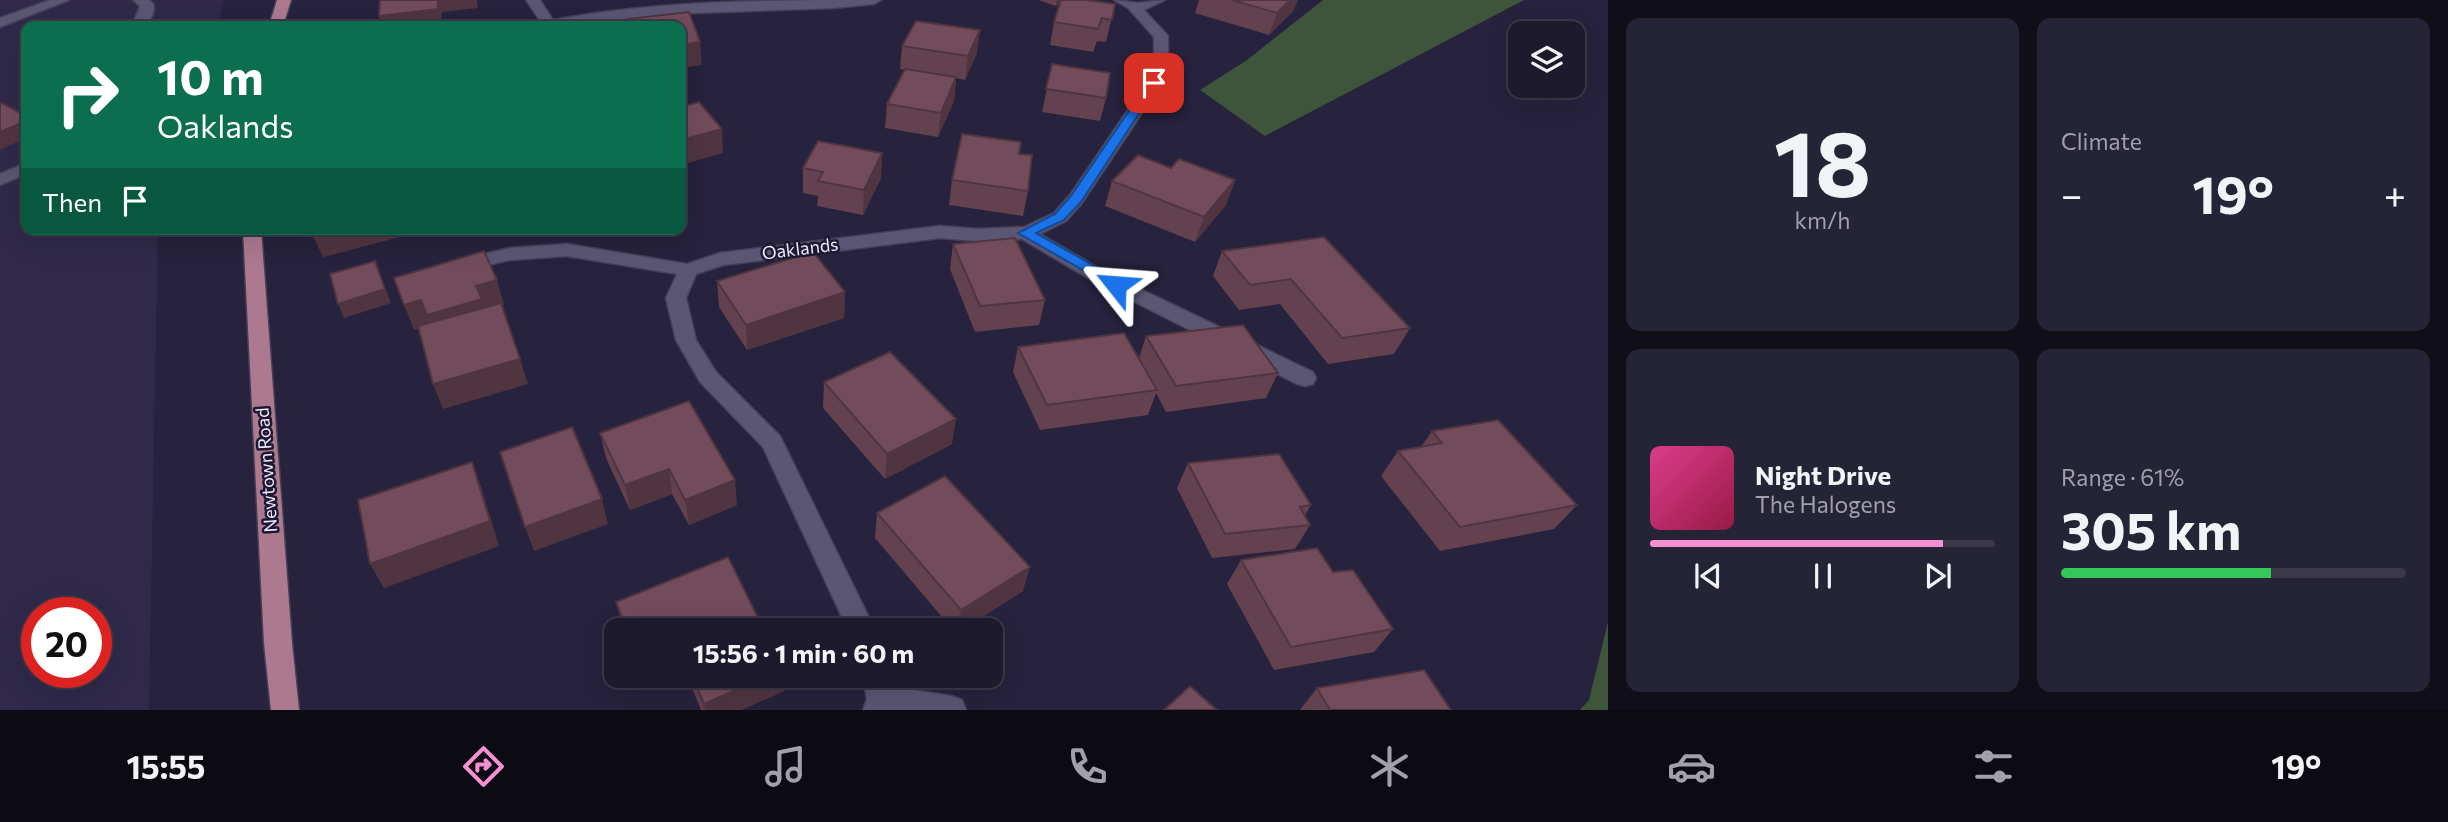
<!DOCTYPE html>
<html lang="en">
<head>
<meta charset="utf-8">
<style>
  body { margin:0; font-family:Commissioner,sans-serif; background:#252336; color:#f1f3f6; height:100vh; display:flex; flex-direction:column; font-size:26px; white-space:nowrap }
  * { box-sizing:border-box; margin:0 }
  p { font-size:23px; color:#a0a1aa }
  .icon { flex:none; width:38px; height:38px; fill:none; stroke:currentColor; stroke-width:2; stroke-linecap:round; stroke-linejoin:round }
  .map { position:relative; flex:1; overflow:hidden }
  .panel { display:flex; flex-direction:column; gap:18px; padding:18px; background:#100e19; width:840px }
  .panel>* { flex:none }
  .guide { position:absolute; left:21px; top:21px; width:665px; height:214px; border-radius:14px; box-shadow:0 7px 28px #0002,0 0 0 2px #3b384a; background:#0b6e4f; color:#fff; overflow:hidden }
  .tools { position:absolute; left:1508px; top:21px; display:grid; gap:14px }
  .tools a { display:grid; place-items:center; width:77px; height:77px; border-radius:14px; background:#1d1a2e; box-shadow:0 7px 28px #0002,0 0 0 2px #3b384a; font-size:35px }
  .speed { position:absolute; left:21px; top:597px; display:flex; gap:14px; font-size:35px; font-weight:700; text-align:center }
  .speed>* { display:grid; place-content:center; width:91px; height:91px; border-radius:50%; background:#1d1a2e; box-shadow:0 7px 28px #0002,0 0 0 2px #3b384a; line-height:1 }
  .speed .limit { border:10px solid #d22; background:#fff; color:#111 }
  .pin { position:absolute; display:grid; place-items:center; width:60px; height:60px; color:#fff; margin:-30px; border-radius:14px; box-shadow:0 4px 10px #0006 }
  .me { position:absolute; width:77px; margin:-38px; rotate:298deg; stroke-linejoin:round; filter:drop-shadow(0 0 5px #0008) }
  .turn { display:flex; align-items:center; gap:24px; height:147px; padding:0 21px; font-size:32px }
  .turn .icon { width:91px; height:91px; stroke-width:2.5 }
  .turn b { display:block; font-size:49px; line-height:60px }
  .then { display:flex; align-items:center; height:66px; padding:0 21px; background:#0003; gap:14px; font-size:26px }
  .big { font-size:52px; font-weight:700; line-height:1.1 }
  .panel .card { flex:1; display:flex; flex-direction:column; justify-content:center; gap:10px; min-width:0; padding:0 24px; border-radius:14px; background:#252336 }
  .panel .dial { align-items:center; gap:0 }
  .dial b { font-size:91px; line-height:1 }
  .song { display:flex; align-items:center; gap:21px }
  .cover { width:84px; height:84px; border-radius:10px; background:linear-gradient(135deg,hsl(330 70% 55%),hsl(340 70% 35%)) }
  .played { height:7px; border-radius:4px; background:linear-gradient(90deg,#f591d2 85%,#3b384a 85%) }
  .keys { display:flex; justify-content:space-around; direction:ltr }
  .heat { display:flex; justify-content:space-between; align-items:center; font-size:38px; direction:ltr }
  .charge { height:10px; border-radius:5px; background:linear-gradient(90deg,#34c759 61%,#3b384a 0) }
  .panel .tiles { flex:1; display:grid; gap:18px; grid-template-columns:repeat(2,1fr) }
  .trip { position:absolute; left:604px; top:618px; width:399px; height:70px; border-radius:14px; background:#1d1a2e; box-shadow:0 7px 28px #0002,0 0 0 2px #3b384a; font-weight:700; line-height:70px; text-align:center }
  .dock { display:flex; height:112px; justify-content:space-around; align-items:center; background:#0c0a12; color:#a0a1aa }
  .dock .icon { width:49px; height:49px }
  .dock .active { color:#f591d2 }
  .dock b { font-size:32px; color:#f1f3f6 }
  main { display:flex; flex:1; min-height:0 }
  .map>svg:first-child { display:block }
  .built { fill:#30294a; fill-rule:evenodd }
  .green { fill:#3f553b }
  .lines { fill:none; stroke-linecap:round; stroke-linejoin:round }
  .minor-casing { stroke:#464057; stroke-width:3 }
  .major-casing { stroke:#464057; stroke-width:3 }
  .minor { fill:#5b5674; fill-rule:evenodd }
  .major { fill:#ac798f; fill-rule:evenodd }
  .wall { fill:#63414e }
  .shaded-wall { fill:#503540 }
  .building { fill:#734c5b; stroke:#503540; stroke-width:2 }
  .route { fill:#1a73e8; stroke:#114b97; stroke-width:2 }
  .labels { text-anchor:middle; stroke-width:5; stroke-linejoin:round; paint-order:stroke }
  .street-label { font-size:18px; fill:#eceafc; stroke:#1e1832 }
</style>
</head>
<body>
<main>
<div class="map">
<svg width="1608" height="710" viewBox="0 0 1608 710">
  <rect width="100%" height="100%" fill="#27223d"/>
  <path class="built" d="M 0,0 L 225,0 L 217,26 L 26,26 L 26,229 L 158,229 L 149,710 L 0,710 ZM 37,612 L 96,612 L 96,672 L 37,672 Z"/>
  <g class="green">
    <path d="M 1323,0 L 1524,0 L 1265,136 L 1200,90 L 1247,60 Z"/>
    <path d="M 1608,622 L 1608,710 L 1580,710 L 1589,700 Z"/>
  </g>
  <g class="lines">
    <defs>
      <g id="minor">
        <path d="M 50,0 L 69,0 L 0,27 L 0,18 Z"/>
        <path d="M 133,0 L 149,0 L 154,5 L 153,14 L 146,26 L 132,26 L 140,6 Z"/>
        <path d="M 526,0 L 540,0 L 553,20 C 660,0 772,0 881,0 L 874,4 L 833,8 L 667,14 L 564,26 L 537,26 L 541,22 Z"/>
        <path d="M 1114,0 L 1138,3 L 1165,0 L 1144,10 L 1168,36 L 1168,60 L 1162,83 L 1082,203 L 1066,221 L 1040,234 L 1105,272 L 1313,372 L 1316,378 L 1313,384 L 1305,386 L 1297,384 L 1091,280 L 1022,239 L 977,241 L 940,238 L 723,265 L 696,274 L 686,298 L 696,340 L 716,372 L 780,436 L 875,630 L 848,630 L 763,447 L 700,382 L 676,340 L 666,298 L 677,274 L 567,256 L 510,260 L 462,271 L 455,269 L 452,265 L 455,261 L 510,248 L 567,244 L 687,264 L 720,253 L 940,226 L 977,229 L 1024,227 L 1054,213 L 1070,195 L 1146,83 L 1154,60 L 1154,37 L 1128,8 Z"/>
        <path d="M 26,163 L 26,174 L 0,185 L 0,174 Z"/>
        <path d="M 863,676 L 891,676 L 893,687 L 952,696 L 962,700 L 966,710 L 863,710 L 867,699 Z"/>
      </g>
      <g id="major">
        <path d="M 277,0 L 291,0 L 283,26 L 269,26 Z"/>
        <path d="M 243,229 L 261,229 L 292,643 L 299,710 L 271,710 L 264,643 Z"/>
      </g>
    </defs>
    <use href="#minor" class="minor-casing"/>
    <use href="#major" class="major-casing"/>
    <use href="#minor" class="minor"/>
    <use href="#major" class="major"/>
  </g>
  <g class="wall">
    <path d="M 1038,0 L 1087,0 L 1115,4 L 1106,42 L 1097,41 L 1093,52 L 1050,45 L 1054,22 L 1060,3 L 1056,6 Z"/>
    <path d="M 1199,0 L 1298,0 L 1293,11 L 1269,35 L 1195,13 Z"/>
    <path d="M 902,46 L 977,53 L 965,80 L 956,78 L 954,101 L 938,137 L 885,128 L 887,104 L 905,70 L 900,69 Z"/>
    <path d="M 1052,64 L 1106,98 L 1100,121 L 1042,112 Z"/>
    <path d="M 882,153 L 881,178 L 863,215 L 817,206 L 818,196 L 803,193 L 803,168 Z"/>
    <path d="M 1019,154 L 1028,191 L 1023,216 L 949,205 L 952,180 Z"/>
    <path d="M 1171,168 L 1235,180 L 1226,205 L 1195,242 L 1105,206 L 1112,181 Z"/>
    <path d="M 953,244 L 1045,300 L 1039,325 L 975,332 L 950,269 Z"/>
    <path d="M 1222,251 L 1410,328 L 1394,354 L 1328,364 L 1280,304 L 1239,310 L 1213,276 Z"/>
    <path d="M 717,281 L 845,292 L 844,318 L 747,350 L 719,307 Z"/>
    <path d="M 1146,336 L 1278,373 L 1266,398 L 1166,412 L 1156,393 L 1148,415 L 1040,430 L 1013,372 L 1018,347 L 1139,358 Z"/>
    <path d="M 824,382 L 952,444 L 885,479 L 823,408 Z"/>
    <path d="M 1432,431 L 1577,505 L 1554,529 L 1440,551 L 1381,476 L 1398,451 L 1421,447 Z"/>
    <path d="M 600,433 L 737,505 L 689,525 L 672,494 L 630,510 L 606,458 Z"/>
    <path d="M 1188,463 L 1311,505 L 1305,515 L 1310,525 L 1295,549 L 1212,558 L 1177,488 Z"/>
    <path d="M 877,513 L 1023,591 L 962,630 L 953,630 L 875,538 Z"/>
    <path d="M 1241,560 L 1333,572 L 1393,629 L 1374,652 L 1274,670 L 1227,584 Z"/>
    <path d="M 616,602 L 764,630 L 624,630 Z"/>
    <path d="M 687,676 L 783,676 L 784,691 L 741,710 L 701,710 Z"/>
    <path d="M 1317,688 L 1451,710 L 1300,710 Z"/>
  </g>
  <g class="shaded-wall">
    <path d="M 438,0 L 477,0 L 478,8 L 442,12 L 441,21 L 399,26 L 382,26 L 379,16 Z"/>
    <path d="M 1057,0 L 1065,0 L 1056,6 Z"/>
    <path d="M 1290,0 L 1298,0 L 1293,11 L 1269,35 L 1277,13 Z"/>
    <path d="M 980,30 L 977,53 L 965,80 L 968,56 Z"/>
    <path d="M 700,42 L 702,65 L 681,68 L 681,45 Z"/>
    <path d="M 956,77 L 954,101 L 938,137 L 941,113 Z"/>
    <path d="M 26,121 L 26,138 L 0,150 L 0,132 Z"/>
    <path d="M 722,129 L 723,153 L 681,165 L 681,140 Z"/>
    <path d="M 882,153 L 881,178 L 863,215 L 864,190 Z"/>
    <path d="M 1235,180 L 1226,205 L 1195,242 L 1204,217 Z"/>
    <path d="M 322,229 L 422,229 L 423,231 L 323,257 L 311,232 Z"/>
    <path d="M 375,261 L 391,303 L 344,318 L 338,304 Z"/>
    <path d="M 497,280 L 504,305 L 414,330 L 404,305 L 476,286 Z"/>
    <path d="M 845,292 L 844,318 L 747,350 L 746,325 Z"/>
    <path d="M 520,359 L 528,384 L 443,409 L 433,384 Z"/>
    <path d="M 956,419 L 952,444 L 885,479 L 887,454 Z"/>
    <path d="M 472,462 L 481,487 L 499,546 L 384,588 L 370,564 Z"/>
    <path d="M 669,469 L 672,494 L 630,510 L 625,485 Z"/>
    <path d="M 735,480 L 737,505 L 689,525 L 685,500 Z"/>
    <path d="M 602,499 L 608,524 L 534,551 L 525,527 Z"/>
    <path d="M 1030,567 L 1023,591 L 962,630 L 957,630 L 961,610 Z"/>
    <path d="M 671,626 L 672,630 L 661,630 Z"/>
    <path d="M 767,676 L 783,676 L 784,691 L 741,710 L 705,710 L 704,704 Z"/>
  </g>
  <g class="building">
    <path d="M 380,0 L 438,0 L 438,9 L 379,16 Z"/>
    <path d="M 1061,0 L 1087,0 L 1115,4 L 1112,20 L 1102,18 L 1098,29 L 1054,22 Z"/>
    <path d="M 1232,0 L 1290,0 L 1277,13 Z"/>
    <path d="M 689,12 L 700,42 L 681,45 L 681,26 L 629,26 L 627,19 Z"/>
    <path d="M 916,21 L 980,30 L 968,56 L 902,46 Z"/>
    <path d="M 1052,64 L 1110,73 L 1106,98 L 1046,89 Z"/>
    <path d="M 905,69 L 956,77 L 941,113 L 887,104 Z"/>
    <path d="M 699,102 L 722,129 L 681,140 L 681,107 Z"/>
    <path d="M 2,103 L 26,116 L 26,121 L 0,132 L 0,104 Z"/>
    <path d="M 962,134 L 1021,142 L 1019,154 L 1032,155 L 1028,191 L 952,180 Z"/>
    <path d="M 818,141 L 882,153 L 864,190 L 818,181 L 823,172 L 803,168 Z"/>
    <path d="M 1138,155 L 1171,168 L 1179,159 L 1235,180 L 1204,217 L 1112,181 Z"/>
    <path d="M 1324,237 L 1410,328 L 1342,338 L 1291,279 L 1250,285 L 1222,251 Z"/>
    <path d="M 1015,238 L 1045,300 L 980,306 L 953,244 Z"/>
    <path d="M 484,251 L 497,280 L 476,286 L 482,299 L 427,315 L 421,300 L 404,305 L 394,278 Z"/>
    <path d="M 813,252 L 845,292 L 746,325 L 717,281 Z"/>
    <path d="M 375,261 L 385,289 L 338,304 L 330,274 Z"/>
    <path d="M 501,303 L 520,359 L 433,384 L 418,326 Z"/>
    <path d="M 1243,325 L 1278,373 L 1176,386 L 1146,336 Z"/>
    <path d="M 1124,333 L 1157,390 L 1047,405 L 1018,347 Z"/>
    <path d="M 890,352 L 956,419 L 887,454 L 824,382 Z"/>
    <path d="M 689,401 L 735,480 L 685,500 L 669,469 L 625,485 L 600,433 Z"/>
    <path d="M 1498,420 L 1577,505 L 1460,527 L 1398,451 L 1442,443 L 1432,431 Z"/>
    <path d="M 572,427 L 602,499 L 525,527 L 500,452 Z"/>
    <path d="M 1279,454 L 1311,505 L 1300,507 L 1310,525 L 1225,534 L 1188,463 Z"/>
    <path d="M 472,462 L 490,521 L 370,564 L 358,500 Z"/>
    <path d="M 945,476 L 1030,567 L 961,610 L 877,513 Z"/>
    <path d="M 1317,548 L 1333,572 L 1353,570 L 1393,629 L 1291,647 L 1241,560 Z"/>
    <path d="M 728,557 L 764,630 L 673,630 L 671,626 L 661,630 L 627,630 L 616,602 Z"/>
    <path d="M 1424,670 L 1451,710 L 1330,710 L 1317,688 Z"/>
    <path d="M 692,676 L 767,676 L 704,704 Z"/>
    <path d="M 1190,686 L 1217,710 L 1164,710 Z"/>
  </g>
  <path class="route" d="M 1154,79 L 1159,83 L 1081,202 L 1064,220 L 1036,233 L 1121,281 L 1123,285 L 1116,289 L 1018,233 L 1055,214 L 1071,196 L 1150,80 Z"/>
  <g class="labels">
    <g class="street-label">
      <text transform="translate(800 249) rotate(-7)" y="6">Oaklands</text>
      <text transform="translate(267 470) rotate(-94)" y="6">Newtown Road</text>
    </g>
  </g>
</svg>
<div class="tools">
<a><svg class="icon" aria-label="layers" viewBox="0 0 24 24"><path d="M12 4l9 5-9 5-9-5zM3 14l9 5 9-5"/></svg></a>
</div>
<div class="speed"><div class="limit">20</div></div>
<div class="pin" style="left:1154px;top:83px;background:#d93025"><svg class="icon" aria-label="arrive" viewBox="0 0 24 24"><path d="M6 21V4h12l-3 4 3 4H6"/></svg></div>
<svg class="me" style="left:1116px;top:285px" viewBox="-20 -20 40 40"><path d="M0-17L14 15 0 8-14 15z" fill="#1a73e8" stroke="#fff" stroke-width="4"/></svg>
<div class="trip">15:56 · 1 min · 60 m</div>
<div class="guide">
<div class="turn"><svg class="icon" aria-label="right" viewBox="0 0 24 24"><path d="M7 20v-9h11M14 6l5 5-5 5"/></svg><div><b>10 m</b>Oaklands</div></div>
<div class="then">Then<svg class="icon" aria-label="arrive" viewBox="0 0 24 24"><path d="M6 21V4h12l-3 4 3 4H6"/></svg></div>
</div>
</div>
<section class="panel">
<div class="tiles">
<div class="card dial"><b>18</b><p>km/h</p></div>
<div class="card"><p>Climate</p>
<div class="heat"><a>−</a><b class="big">19°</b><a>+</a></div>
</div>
<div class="card">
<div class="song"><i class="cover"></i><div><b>Night Drive</b><p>The Halogens</p></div></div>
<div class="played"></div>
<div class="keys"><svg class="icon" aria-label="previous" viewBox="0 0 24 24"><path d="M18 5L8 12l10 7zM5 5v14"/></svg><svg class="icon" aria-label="pause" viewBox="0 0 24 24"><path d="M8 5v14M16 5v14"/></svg><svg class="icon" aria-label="next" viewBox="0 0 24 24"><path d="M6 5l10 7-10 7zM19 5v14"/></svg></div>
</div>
<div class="card"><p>Range · 61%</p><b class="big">305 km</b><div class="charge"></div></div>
</div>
</section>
</main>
<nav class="dock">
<b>15:55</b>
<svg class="icon active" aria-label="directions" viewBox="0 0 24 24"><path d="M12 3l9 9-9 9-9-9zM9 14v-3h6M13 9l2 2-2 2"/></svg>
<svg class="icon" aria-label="music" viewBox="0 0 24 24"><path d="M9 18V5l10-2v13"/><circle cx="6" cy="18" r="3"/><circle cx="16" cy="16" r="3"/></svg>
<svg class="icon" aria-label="phone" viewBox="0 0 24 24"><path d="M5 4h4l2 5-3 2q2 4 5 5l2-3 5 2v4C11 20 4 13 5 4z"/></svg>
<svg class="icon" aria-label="climate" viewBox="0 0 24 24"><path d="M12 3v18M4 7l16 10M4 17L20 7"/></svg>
<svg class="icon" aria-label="car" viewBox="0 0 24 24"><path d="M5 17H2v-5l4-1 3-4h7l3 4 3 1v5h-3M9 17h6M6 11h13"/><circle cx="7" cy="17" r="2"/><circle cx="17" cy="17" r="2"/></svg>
<svg class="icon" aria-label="filters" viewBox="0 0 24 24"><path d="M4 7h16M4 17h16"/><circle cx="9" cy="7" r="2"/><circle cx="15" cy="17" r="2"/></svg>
<b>19°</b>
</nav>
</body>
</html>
